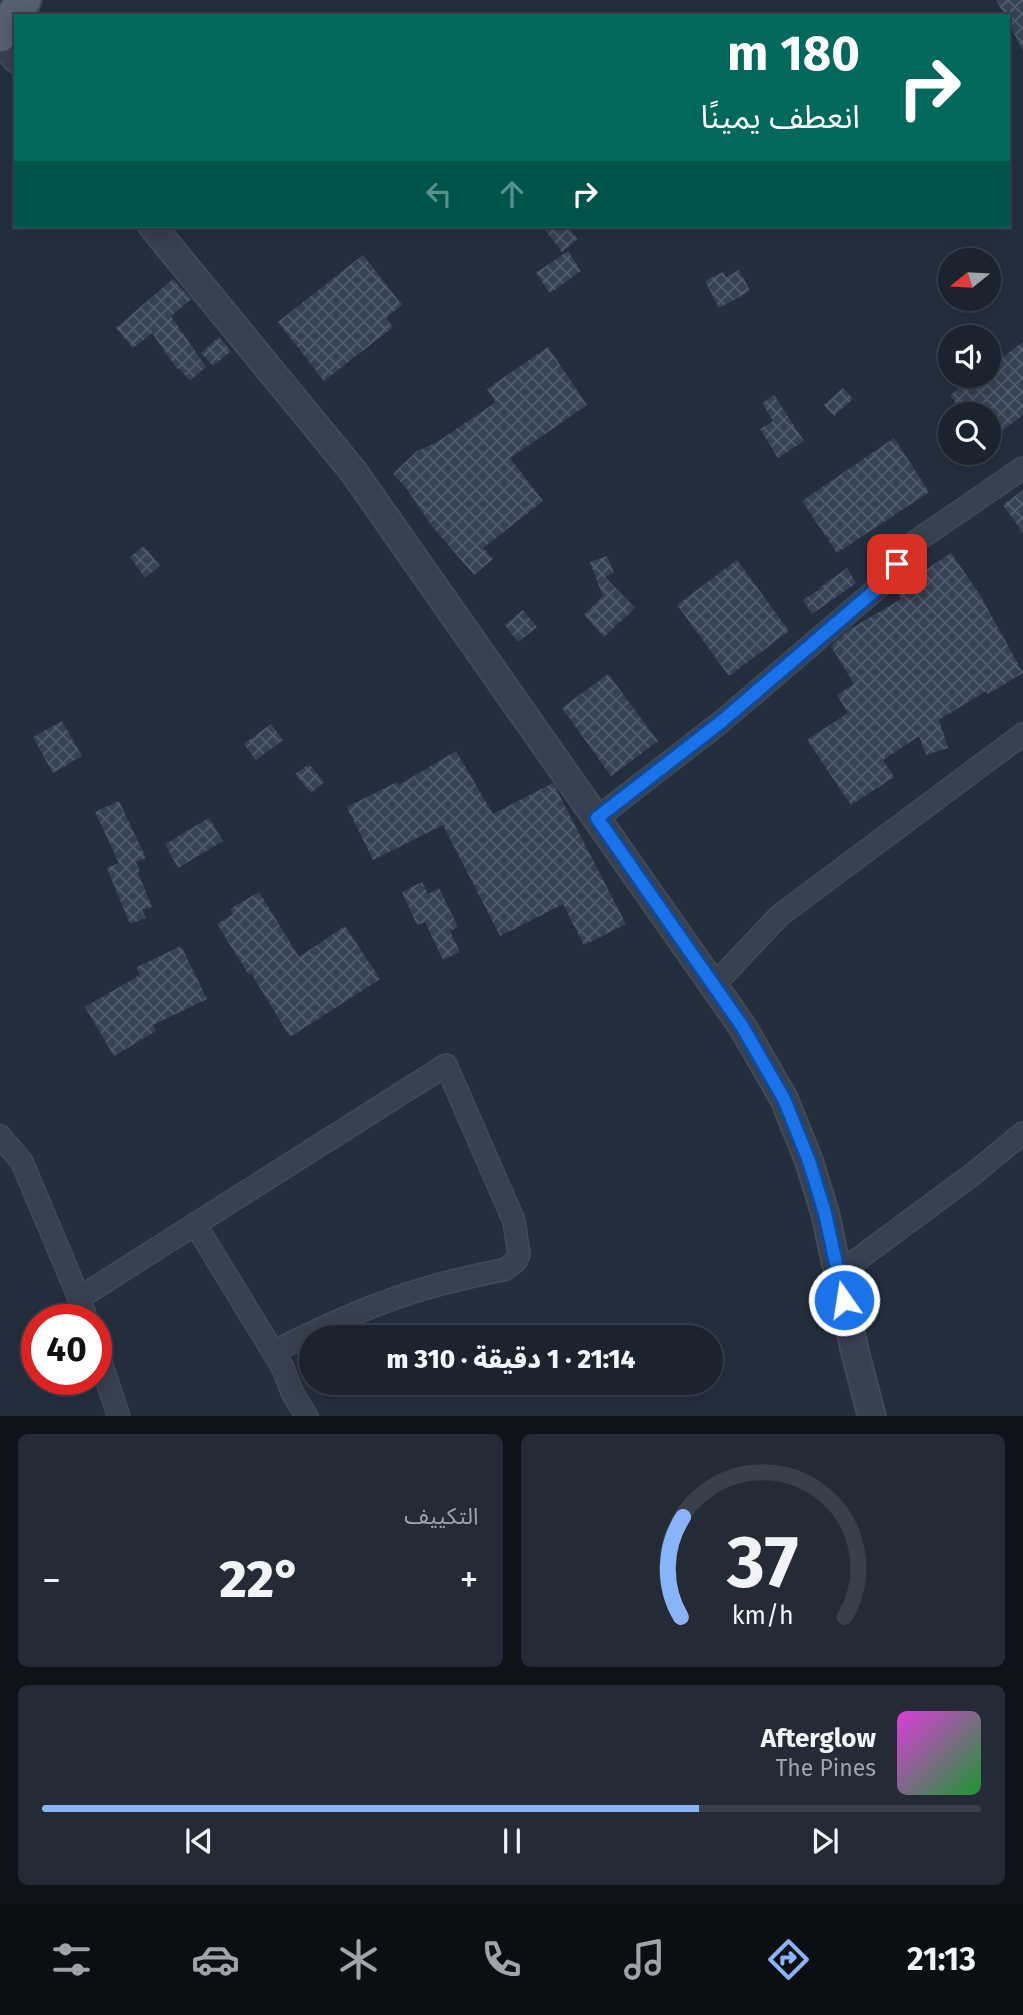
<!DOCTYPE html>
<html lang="ar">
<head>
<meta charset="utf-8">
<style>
  body { margin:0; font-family:"Fira Sans","Noto Sans Arabic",sans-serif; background:#242b36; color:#f1f3f6; direction:rtl; height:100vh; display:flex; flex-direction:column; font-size:26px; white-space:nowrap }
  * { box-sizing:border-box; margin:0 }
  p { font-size:23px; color:#a0a4aa }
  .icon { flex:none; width:38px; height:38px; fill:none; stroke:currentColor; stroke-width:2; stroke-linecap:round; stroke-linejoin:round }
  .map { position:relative; height:1416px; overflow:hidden; direction:ltr }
  .sheet { display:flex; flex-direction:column; gap:18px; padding:18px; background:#0f1319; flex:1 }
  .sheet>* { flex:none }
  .guide { position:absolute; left:14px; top:14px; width:996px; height:214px; border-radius:0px; box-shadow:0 4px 18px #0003,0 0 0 2px #39404a; direction:rtl; background:#00695c; color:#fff; overflow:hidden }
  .needle { width:46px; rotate:252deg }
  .buttons { position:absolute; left:938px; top:248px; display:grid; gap:14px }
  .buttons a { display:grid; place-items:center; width:63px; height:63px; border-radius:50%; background:#1b232e; box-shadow:0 4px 18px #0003,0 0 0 2px #39404a; font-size:35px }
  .speed { position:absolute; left:21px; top:1304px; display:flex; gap:14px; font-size:35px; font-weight:700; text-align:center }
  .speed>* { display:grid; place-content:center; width:91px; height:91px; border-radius:50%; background:#1b232e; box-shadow:0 4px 18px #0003,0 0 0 2px #39404a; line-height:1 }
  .speed .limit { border:10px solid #d22; background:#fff; color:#111 }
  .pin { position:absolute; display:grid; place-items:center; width:60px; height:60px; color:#fff; margin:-30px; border-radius:14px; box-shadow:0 4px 10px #0006 }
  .me { position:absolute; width:77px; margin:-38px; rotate:347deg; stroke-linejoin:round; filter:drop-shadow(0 0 5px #0008) }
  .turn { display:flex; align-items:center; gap:24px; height:147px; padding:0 35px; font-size:32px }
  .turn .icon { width:91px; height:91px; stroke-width:2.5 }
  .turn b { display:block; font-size:49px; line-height:60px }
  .lanes { display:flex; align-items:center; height:66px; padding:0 35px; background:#0003; justify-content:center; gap:35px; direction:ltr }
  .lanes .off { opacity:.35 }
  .big { font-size:52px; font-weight:800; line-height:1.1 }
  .sheet .card { flex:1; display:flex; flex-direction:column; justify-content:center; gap:10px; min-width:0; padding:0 24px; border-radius:10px; background:#242b36 }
  .sheet .dial { align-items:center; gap:0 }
  .dial svg { height:182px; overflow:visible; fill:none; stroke:#39404a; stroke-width:7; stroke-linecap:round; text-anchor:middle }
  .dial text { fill:#f1f3f6; stroke:none }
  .song { display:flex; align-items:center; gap:21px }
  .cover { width:84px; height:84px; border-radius:10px; background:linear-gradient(135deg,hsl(300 70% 55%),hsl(130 70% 35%)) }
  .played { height:7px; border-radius:4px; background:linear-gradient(90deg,#8ab4f8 70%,#39404a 70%) }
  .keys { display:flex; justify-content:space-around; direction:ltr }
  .heat { display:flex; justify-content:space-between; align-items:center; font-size:38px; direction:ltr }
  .sheet .tiles { flex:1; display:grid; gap:18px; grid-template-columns:1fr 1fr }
  .card:last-child { grid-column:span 2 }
  .trip { position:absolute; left:299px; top:1325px; width:424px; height:70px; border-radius:35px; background:#1b232e; box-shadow:0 4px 18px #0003,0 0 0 2px #39404a; font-weight:800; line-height:70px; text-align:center; direction:rtl }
  .dock { display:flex; height:112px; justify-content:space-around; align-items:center; background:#0b0e12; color:#a0a4aa }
  .dock .icon { width:49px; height:49px }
  .dock .on { color:#8ab4f8 }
  .dock b { font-size:32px; color:#f1f3f6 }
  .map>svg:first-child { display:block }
  .building { fill:url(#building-cross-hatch) }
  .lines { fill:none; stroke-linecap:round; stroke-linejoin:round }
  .minor-casing { stroke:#414a57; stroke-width:24 }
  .tertiary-casing { stroke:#414a57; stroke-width:30 }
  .primary-casing { stroke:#414a57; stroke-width:37 }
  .minor { stroke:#38414e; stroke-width:21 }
  .tertiary { stroke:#38414e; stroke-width:26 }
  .primary { stroke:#56606e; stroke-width:33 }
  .route-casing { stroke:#114b97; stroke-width:18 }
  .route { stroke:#1a73e8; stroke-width:12 }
</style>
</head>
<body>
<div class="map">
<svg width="1023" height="1417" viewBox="0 0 1023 1417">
  <defs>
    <pattern id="building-cross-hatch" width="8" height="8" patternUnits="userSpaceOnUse" patternTransform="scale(1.75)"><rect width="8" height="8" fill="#364354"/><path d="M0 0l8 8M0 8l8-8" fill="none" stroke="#515c6b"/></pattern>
  </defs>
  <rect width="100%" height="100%" fill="#242f3e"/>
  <g class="building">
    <path d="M 996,0 L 1023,0 L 1023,51 L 1008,22 L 1008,16 L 1005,16 Z"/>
    <path d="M 542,226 L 567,226 L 578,239 L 562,252 Z"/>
    <path d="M 568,251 L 581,271 L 550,293 L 536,273 Z"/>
    <path d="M 363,255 L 402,305 L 386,318 L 393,327 L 324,381 L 278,322 Z"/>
    <path d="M 739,270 L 750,291 L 719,308 L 705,281 L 723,272 L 726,277 Z"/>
    <path d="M 173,279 L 191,299 L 171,316 L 206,367 L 190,381 L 179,368 L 177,369 L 152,333 L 133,348 L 116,328 Z"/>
    <path d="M 219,337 L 231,351 L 213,366 L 201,353 Z"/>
    <path d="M 1023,342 L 1023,415 L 989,440 L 989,415 L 964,415 L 950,395 L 976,376 L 989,376 L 989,367 Z"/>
    <path d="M 548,347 L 587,405 L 510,458 L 543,501 L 483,548 L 493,559 L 474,575 L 431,525 L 407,489 L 393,474 L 417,451 L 436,443 L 496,402 L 487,389 Z"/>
    <path d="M 843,388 L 853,399 L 834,416 L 824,405 Z"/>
    <path d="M 774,395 L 804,441 L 778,458 L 760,429 L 773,421 L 762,403 Z"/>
    <path d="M 894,438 L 929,492 L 837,553 L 802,501 Z"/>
    <path d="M 1023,490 L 1023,533 L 1003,505 Z"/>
    <path d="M 144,546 L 160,566 L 145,578 L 130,557 Z"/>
    <path d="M 951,553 L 980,595 L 1023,673 L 988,694 L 986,691 L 939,720 L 948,748 L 926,755 L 919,736 L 883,760 L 894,777 L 851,805 L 807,740 L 848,713 L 837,695 L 854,684 L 831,646 L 847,631 L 901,599 L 895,590 L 906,574 L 914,569 L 918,575 Z"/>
    <path d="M 607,556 L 614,573 L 605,577 L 635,608 L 604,637 L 584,615 L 603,596 L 590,562 Z"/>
    <path d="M 737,560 L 789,631 L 729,676 L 677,605 Z"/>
    <path d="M 847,568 L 856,583 L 812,614 L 803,600 L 820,589 L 819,588 Z"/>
    <path d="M 523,610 L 537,627 L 518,642 L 505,625 Z"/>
    <path d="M 608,674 L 658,741 L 611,776 L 562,708 Z"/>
    <path d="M 62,721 L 82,756 L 53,773 L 33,737 Z"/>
    <path d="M 271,724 L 283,740 L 256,760 L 244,744 Z"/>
    <path d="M 456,751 L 493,814 L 553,783 L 626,924 L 584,945 L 563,904 L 500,936 L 443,825 L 373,860 L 347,807 L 397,782 L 399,785 Z"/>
    <path d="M 309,764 L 324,782 L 311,793 L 295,774 Z"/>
    <path d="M 119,801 L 146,858 L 136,862 L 140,872 L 138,873 L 152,907 L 142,910 L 146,918 L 130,924 L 107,868 L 119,863 L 95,812 Z"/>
    <path d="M 209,818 L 223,841 L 178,868 L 165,844 Z"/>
    <path d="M 422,882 L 428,894 L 439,888 L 458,927 L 450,931 L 460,952 L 443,960 L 425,922 L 417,925 L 402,892 Z"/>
    <path d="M 259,892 L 299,957 L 345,926 L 380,979 L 290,1037 L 251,973 L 249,975 L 217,924 L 233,914 L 230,909 Z"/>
    <path d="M 181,946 L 207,999 L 153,1025 L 156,1031 L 114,1056 L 85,1007 L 140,975 L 137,967 Z"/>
  </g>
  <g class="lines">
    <defs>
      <g id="minor">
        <path d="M 597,818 L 721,722 L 873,592 L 887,580 L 906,548 L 1023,468"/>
        <path d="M 714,985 L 779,916 L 1023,734"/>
        <path d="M 0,1136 L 22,1162 L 79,1298 L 87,1320"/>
        <path d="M 195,1224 L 283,1368 L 292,1392 L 307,1417"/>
        <path d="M 838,1274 L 973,1174 L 1023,1133"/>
        <path d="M 79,1298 L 446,1065 L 514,1221 L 519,1254 L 516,1261 L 506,1269 C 480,1275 453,1280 427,1288 C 374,1303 322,1327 273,1352"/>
        <path d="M 96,1348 L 119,1417"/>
      </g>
      <g id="tertiary">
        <path d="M 0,40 L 16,59"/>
        <path d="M 152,226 L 353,471 L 742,1026 L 784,1099 L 809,1161 L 825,1213 L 855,1352 L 872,1417"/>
      </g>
      <path id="primary" d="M 0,35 L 24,0"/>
    </defs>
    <use href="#minor" class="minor-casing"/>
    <use href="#tertiary" class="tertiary-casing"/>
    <use href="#primary" class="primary-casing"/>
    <use href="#minor" class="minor"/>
    <use href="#tertiary" class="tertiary"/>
    <use href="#primary" class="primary"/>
  </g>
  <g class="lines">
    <defs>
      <path id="route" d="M 844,1300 L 825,1213 L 809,1161 L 784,1099 L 742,1026 L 597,818 L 721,722 L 887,580 L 897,564"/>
    </defs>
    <use href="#route" class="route-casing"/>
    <use href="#route" class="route"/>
  </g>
</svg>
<div class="buttons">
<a><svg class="needle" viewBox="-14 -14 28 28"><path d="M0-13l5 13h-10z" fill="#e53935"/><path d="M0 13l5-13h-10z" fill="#a0a4aa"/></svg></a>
<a><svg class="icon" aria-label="sound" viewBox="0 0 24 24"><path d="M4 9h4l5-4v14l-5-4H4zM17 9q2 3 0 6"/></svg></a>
<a><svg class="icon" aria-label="search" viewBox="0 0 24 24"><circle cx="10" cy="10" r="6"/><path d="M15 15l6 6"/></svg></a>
</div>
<div class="speed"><div class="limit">40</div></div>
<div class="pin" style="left:897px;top:564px;background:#d93025"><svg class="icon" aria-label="arrive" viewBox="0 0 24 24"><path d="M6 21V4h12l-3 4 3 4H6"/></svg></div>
<svg class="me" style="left:844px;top:1300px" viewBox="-20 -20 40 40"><circle r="17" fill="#1a73e8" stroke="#fff" stroke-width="3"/><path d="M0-11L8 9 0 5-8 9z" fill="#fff"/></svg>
<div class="trip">21:14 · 1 دقيقة · 310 m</div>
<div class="guide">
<div class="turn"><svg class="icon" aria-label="right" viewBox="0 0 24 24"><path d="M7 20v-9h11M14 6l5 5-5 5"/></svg><div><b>180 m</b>انعطف يمينًا</div></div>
<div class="lanes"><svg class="icon off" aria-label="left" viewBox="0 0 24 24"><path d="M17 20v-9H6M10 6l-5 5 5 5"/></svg><svg class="icon off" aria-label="ahead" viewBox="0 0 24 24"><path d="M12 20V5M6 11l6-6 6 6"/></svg><svg class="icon" aria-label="right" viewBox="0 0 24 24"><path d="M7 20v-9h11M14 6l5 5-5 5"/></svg></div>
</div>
</div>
<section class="sheet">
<div class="tiles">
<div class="card dial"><svg viewBox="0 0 100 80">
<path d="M14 69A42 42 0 1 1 86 69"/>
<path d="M14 69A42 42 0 0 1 15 25" stroke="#8ab4f8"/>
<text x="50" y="56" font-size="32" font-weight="700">37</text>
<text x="50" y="72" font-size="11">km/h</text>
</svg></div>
<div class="card"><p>التكييف</p>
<div class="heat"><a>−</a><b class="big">22°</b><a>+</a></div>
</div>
<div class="card">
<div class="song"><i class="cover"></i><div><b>Afterglow</b><p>The Pines</p></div></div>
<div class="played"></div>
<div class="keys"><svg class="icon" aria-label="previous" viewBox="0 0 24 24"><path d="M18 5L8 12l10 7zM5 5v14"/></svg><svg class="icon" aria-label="pause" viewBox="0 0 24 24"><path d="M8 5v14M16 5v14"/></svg><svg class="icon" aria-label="next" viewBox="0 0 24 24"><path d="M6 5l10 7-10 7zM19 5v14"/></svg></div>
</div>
</div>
</section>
<nav class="dock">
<b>21:13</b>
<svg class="icon on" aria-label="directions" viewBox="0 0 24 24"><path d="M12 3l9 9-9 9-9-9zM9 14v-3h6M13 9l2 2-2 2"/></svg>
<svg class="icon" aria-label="music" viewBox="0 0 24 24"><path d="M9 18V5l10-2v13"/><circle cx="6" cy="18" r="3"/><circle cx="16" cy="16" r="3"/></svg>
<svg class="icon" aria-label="phone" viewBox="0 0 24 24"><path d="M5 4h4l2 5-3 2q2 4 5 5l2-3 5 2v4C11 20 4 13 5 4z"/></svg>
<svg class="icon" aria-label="climate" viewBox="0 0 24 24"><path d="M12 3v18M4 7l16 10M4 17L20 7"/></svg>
<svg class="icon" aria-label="car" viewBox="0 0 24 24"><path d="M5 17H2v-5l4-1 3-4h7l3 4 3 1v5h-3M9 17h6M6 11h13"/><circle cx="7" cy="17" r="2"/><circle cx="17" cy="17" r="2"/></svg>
<svg class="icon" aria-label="filters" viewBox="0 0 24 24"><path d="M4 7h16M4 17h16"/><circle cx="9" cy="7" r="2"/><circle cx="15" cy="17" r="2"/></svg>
</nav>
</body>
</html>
